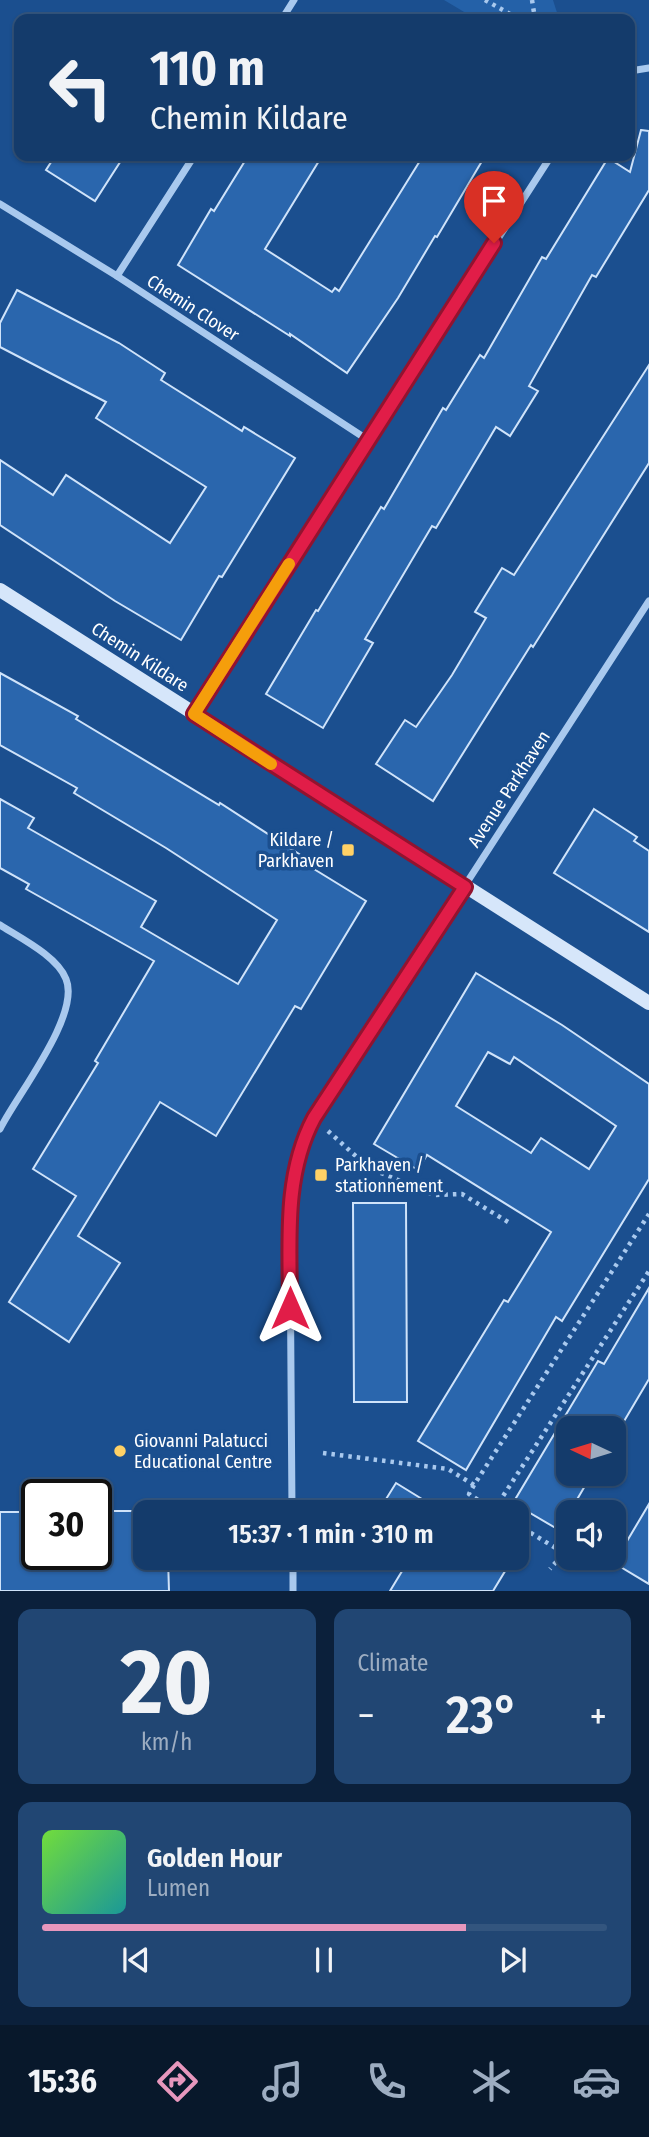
<!DOCTYPE html>
<html lang="en">
<head>
<meta charset="utf-8">
<style>
  body { margin:0; font-family:"Fira Sans Condensed",sans-serif; background:#214673; color:#f1f3f6; height:100vh; display:flex; flex-direction:column; font-size:26px; white-space:nowrap }
  * { box-sizing:border-box; margin:0 }
  p { font-size:23px; color:#9dadc1 }
  .icon { flex:none; width:38px; height:38px; fill:none; stroke:currentColor; stroke-width:2; stroke-linecap:round; stroke-linejoin:round }
  .map { position:relative; height:1591px; overflow:hidden }
  .panel { display:flex; flex-direction:column; gap:18px; padding:18px; background:#0b203b; flex:1 }
  .panel>* { flex:none }
  .banner { position:absolute; left:14px; top:14px; width:621px; height:147px; border-radius:14px; box-shadow:0 2px 5px #0004,0 0 0 2px #33557e; background:#143b6b; color:#f1f3f6; overflow:hidden }
  .needle { width:46px; rotate:274deg }
  .controls { position:absolute; left:556px; top:1416px; display:grid; gap:14px }
  .controls a { display:grid; place-items:center; width:70px; height:70px; border-radius:14px; background:#143b6b; box-shadow:0 2px 5px #0004,0 0 0 2px #33557e; font-size:35px }
  .speed { position:absolute; left:21px; top:1479px; display:flex; gap:14px; font-size:35px; font-weight:700; text-align:center }
  .speed>* { display:grid; place-content:center; width:91px; height:91px; border-radius:50%; background:#143b6b; box-shadow:0 2px 5px #0004,0 0 0 2px #33557e; line-height:1 }
  .speed .limit { border:4px solid #111; border-radius:10px; background:#fff; color:#111 }
  .pin { position:absolute; display:grid; place-items:center; width:60px; height:60px; color:#fff; margin:-72px -30px; border-radius:50% 50% 50% 0; rotate:-45deg; box-shadow:0 0 7px #0007 }
  .pin .icon { rotate:45deg }
  .me { position:absolute; width:77px; margin:-38px; rotate:0deg; stroke-linejoin:round; filter:drop-shadow(0 0 5px #0008) }
  .turn { display:flex; align-items:center; gap:24px; height:147px; padding:0 21px; font-size:32px }
  .turn .icon { width:91px; height:91px; stroke-width:2.5 }
  .turn b { display:block; font-size:49px; line-height:60px }
  .big { font-size:52px; font-weight:600; line-height:1.1 }
  .panel .widget { flex:1; display:flex; flex-direction:column; justify-content:center; gap:10px; min-width:0; padding:0 24px; border-radius:14px; background:#214673 }
  .panel .dial { align-items:center; gap:0 }
  .dial b { font-size:91px; line-height:1 }
  .song { display:flex; align-items:center; gap:21px }
  .cover { width:84px; height:84px; border-radius:10px; background:linear-gradient(135deg,hsl(100 70% 55%),hsl(180 70% 35%)) }
  .played { height:7px; border-radius:4px; background:linear-gradient(90deg,#e797bd 75%,#33557e 75%) }
  .keys { display:flex; justify-content:space-around; direction:ltr }
  .heat { display:flex; justify-content:space-between; align-items:center; font-size:38px; direction:ltr }
  .panel .tiles { flex:1; display:grid; gap:18px; grid-template-columns:1fr 1fr }
  .widget:last-child { grid-column:span 2 }
  .trip { position:absolute; left:133px; top:1500px; width:396px; height:70px; border-radius:14px; background:#143b6b; box-shadow:0 2px 5px #0004,0 0 0 2px #33557e; font-weight:600; line-height:70px; text-align:center }
  .menu { display:flex; height:112px; justify-content:space-around; align-items:center; background:#08182b; color:#9dadc1 }
  .menu .icon { width:49px; height:49px }
  .menu .active { color:#e797bd }
  .menu b { font-size:32px; color:#f1f3f6 }
  .map>svg:first-child { display:block }
  .green { fill:#2461a8 }
  .building { fill:#2a66ad; stroke:#cfe3fa; stroke-width:2; fill-rule:evenodd }
  .lines { fill:none; stroke-linecap:round; stroke-linejoin:round }
  .path { stroke:#a9c9ee; stroke-width:4.5; stroke-dasharray:3.5 5; stroke-linecap:butt }
  .street { stroke:#a9c9ee; stroke-width:7 }
  .secondary { stroke:#d6e6fa; stroke-width:14 }
  .route-casing { stroke:#92132f; stroke-width:18 }
  .route { stroke:#e11d48; stroke-width:12 }
  .slow { stroke:#f59e0b; stroke-width:12 }
  .poi-dot { fill:#ffd166; stroke:#1b4f8f; stroke-width:2.5 }
  .labels { text-anchor:middle; stroke-width:7; stroke-linejoin:round; paint-order:stroke }
  .street-label { font-size:18px; fill:#fff; stroke:#1b4f8f }
  .poi-label { font-size:18px; fill:#fff; stroke:#1b4f8f; text-anchor:start }
</style>
</head>
<body>
<div class="map">
<svg width="649" height="1591" viewBox="0 0 649 1591">
  <rect width="100%" height="100%" fill="#1b4f8f"/>
  <path class="green" d="M 444,0 L 553,0 L 559,19 L 476,19 Z"/>
  <g class="building">
    <path d="M 641,130 L 649,131 L 649,190 L 596,277 L 592,275 L 529,386 L 538,391 L 510,436 L 496,427 L 436,528 L 432,526 L 365,639 L 373,643 L 323,728 L 266,694 L 316,610 L 318,611 L 381,507 L 384,509 L 443,408 L 446,410 L 480,355 L 484,358 L 542,257 L 546,259 L 608,158 L 630,172 Z"/>
    <path d="M 55,156 L 124,156 L 95,201 L 46,170 Z"/>
    <path d="M 248,156 L 322,156 L 265,249 L 332,292 L 335,288 L 339,291 L 423,156 L 485,156 L 437,237 L 435,236 L 398,298 L 347,373 L 290,334 L 290,336 L 178,265 L 211,209 L 214,211 Z"/>
    <path d="M 17,290 L 119,343 L 165,373 L 161,380 L 242,431 L 244,427 L 295,458 L 222,577 L 219,576 L 181,640 L 115,601 L 0,525 L 0,460 L 53,495 L 66,475 L 170,543 L 206,487 L 96,418 L 106,402 L 0,347 L 0,323 Z"/>
    <path d="M 649,365 L 649,463 L 533,647 L 531,645 L 433,801 L 376,764 L 405,720 L 416,727 L 452,675 L 486,618 L 475,612 L 502,568 L 514,575 Z"/>
    <path d="M 0,673 L 78,716 L 76,719 L 219,805 L 220,803 L 299,854 L 296,858 L 366,901 L 301,1009 L 295,1006 L 216,1136 L 160,1102 L 78,1236 L 120,1263 L 69,1342 L 9,1302 L 76,1196 L 33,1169 L 98,1063 L 95,1061 L 154,961 L 26,889 L 29,884 L 0,868 L 0,799 L 34,818 L 28,828 L 156,901 L 141,927 L 238,984 L 277,920 L 166,848 L 74,793 L 77,788 L 0,745 Z"/>
    <path d="M 594,809 L 637,837 L 634,841 L 649,851 L 649,932 L 554,873 Z"/>
    <path d="M 476,973 L 562,1025 L 649,1084 L 649,1179 L 562,1321 L 556,1317 L 466,1470 L 418,1441 L 504,1300 L 508,1302 L 551,1232 L 427,1155 L 418,1170 L 374,1144 ZM 488,1052 L 510,1064 L 514,1057 L 616,1126 L 589,1169 L 541,1138 L 531,1153 L 456,1106 Z"/>
    <path d="M 353,1203 L 406,1203 L 407,1402 L 354,1402 Z"/>
    <path d="M 649,1288 L 649,1379 L 620,1428 L 569,1428 L 569,1474 L 592,1474 L 559,1530 L 513,1503 L 598,1361 L 604,1364 Z"/>
    <path d="M 396,1483 L 443,1512 L 378,1512 Z"/>
    <path d="M 649,1504 L 649,1584 L 614,1563 Z"/>
    <path d="M 96,1511 L 145,1511 L 145,1558 L 168,1558 L 169,1591 L 0,1591 L 0,1512 L 37,1512 L 37,1554 L 96,1554 Z"/>
    <path d="M 410,1558 L 513,1558 L 493,1591 L 390,1591 Z"/>
  </g>
  <g class="lines">
    <g class="path">
      <path d="M 485,0 L 519,19"/>
      <path d="M 532,0 L 535,19"/>
      <path d="M 328,1131 L 369,1168 L 434,1195 L 462,1194 L 508,1222"/>
      <path d="M 323,1453 L 448,1469 L 474,1485 L 649,1214"/>
      <path d="M 474,1485 L 469,1494 L 497,1512"/>
      <path d="M 494,1510 L 649,1271"/>
      <path d="M 516,1524 L 564,1553 L 550,1569"/>
    </g>
    <g class="street">
      <path d="M 282,19 L 294,0"/>
      <path d="M 630,71 L 649,68"/>
      <path d="M 0,204 L 117,276 L 368,440"/>
      <path d="M 117,276 L 194,156"/>
      <path d="M 194,713 L 551,156"/>
      <path d="M 0,925 C 20,938 57,956 66,979 C 81,1015 17,1095 0,1129"/>
      <path d="M 292,1512 L 290,1238 L 292,1200 L 295,1168 L 303,1143 L 323,1105 L 649,601"/>
      <path d="M 293,1558 L 293,1591"/>
    </g>
    <path class="secondary" d="M 0,590 L 649,1003"/>
  </g>
  <g class="lines">
    <defs>
      <path id="route" d="M 290,1308 C 290,1244 283,1176 314,1118 L 465,887 L 194,714 L 494,243"/>
    </defs>
    <use href="#route" class="route-casing"/>
    <use href="#route" class="route"/>
    <path class="slow" d="M 271,764 L 194,714 L 289,564"/>
  </g>
  <g class="poi-dot">
    <rect x="341" y="843" width="14" height="14" rx="3.5"/>
    <rect x="314" y="1168" width="14" height="14" rx="3.5"/>
    <circle cx="120" cy="1451" r="7"/>
  </g>
  <g class="labels">
    <g class="street-label">
      <text transform="translate(193 308) rotate(33)" y="6">Chemin Clover</text>
      <text transform="translate(140 657) rotate(33)" y="6">Chemin Kildare</text>
      <text transform="translate(509 789) rotate(-57)" y="6">Avenue Parkhaven</text>
    </g>
    <g class="poi-label">
      <text x="334" y="846" text-anchor="end">Kildare /<tspan x="334" dy="21">Parkhaven</tspan></text>
      <text x="335" y="1171">Parkhaven /<tspan x="335" dy="21">stationnement</tspan></text>
      <text x="134" y="1447">Giovanni Palatucci<tspan x="134" dy="21">Educational Centre</tspan></text>
    </g>
  </g>
</svg>
<div class="controls">
<a><svg class="needle" viewBox="-14 -14 28 28"><path d="M0-13l5 13h-10z" fill="#e53935"/><path d="M0 13l5-13h-10z" fill="#9dadc1"/></svg></a>
<a><svg class="icon" aria-label="sound" viewBox="0 0 24 24"><path d="M4 9h4l5-4v14l-5-4H4zM17 9q2 3 0 6"/></svg></a>
</div>
<div class="speed"><div class="limit">30</div></div>
<div class="pin" style="left:494px;top:243px;background:#d93025"><svg class="icon" aria-label="arrive" viewBox="0 0 24 24"><path d="M6 21V4h12l-3 4 3 4H6"/></svg></div>
<svg class="me" style="left:290px;top:1308px" viewBox="-20 -20 40 40"><path d="M0-17L14 15 0 8-14 15z" fill="#e11d48" stroke="#fff" stroke-width="4"/></svg>
<div class="trip">15:37 · 1 min · 310 m</div>
<div class="banner">
<div class="turn"><svg class="icon" aria-label="left" viewBox="0 0 24 24"><path d="M17 20v-9H6M10 6l-5 5 5 5"/></svg><div><b>110 m</b>Chemin Kildare</div></div>
</div>
</div>
<section class="panel">
<div class="tiles">
<div class="widget dial"><b>20</b><p>km/h</p></div>
<div class="widget"><p>Climate</p>
<div class="heat"><a>−</a><b class="big">23°</b><a>+</a></div>
</div>
<div class="widget">
<div class="song"><i class="cover"></i><div><b>Golden Hour</b><p>Lumen</p></div></div>
<div class="played"></div>
<div class="keys"><svg class="icon" aria-label="previous" viewBox="0 0 24 24"><path d="M18 5L8 12l10 7zM5 5v14"/></svg><svg class="icon" aria-label="pause" viewBox="0 0 24 24"><path d="M8 5v14M16 5v14"/></svg><svg class="icon" aria-label="next" viewBox="0 0 24 24"><path d="M6 5l10 7-10 7zM19 5v14"/></svg></div>
</div>
</div>
</section>
<nav class="menu">
<b>15:36</b>
<svg class="icon active" aria-label="directions" viewBox="0 0 24 24"><path d="M12 3l9 9-9 9-9-9zM9 14v-3h6M13 9l2 2-2 2"/></svg>
<svg class="icon" aria-label="music" viewBox="0 0 24 24"><path d="M9 18V5l10-2v13"/><circle cx="6" cy="18" r="3"/><circle cx="16" cy="16" r="3"/></svg>
<svg class="icon" aria-label="phone" viewBox="0 0 24 24"><path d="M5 4h4l2 5-3 2q2 4 5 5l2-3 5 2v4C11 20 4 13 5 4z"/></svg>
<svg class="icon" aria-label="climate" viewBox="0 0 24 24"><path d="M12 3v18M4 7l16 10M4 17L20 7"/></svg>
<svg class="icon" aria-label="car" viewBox="0 0 24 24"><path d="M5 17H2v-5l4-1 3-4h7l3 4 3 1v5h-3M9 17h6M6 11h13"/><circle cx="7" cy="17" r="2"/><circle cx="17" cy="17" r="2"/></svg>
</nav>
</body>
</html>
